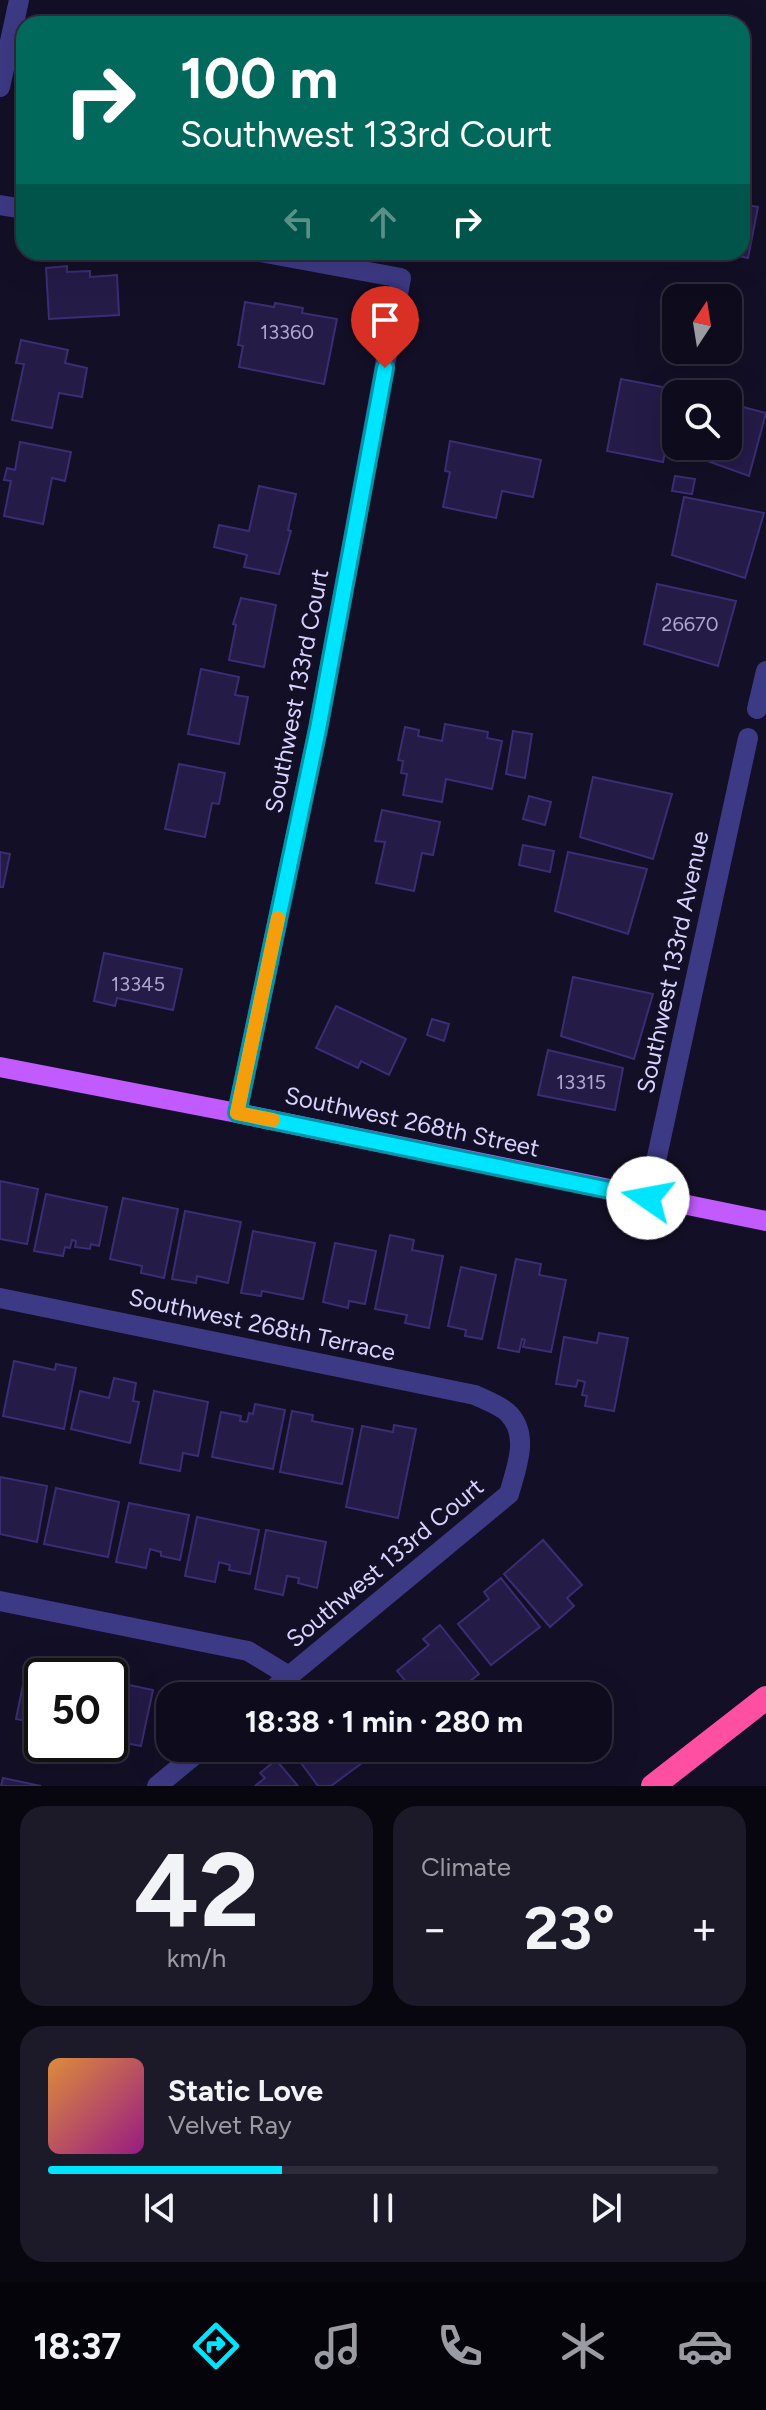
<!DOCTYPE html>
<html lang="en">
<head>
<meta charset="utf-8">
<style>
  body { margin:0; font-family:Figtree,sans-serif; background:#1c1929; color:#f1f3f6; height:100vh; display:flex; flex-direction:column; font-size:30px; white-space:nowrap }
  * { box-sizing:border-box; margin:0 }
  p { font-size:26px; color:#9b9ba3 }
  .icon { flex:none; width:44px; height:44px; fill:none; stroke:currentColor; stroke-width:2; stroke-linecap:round; stroke-linejoin:round }
  .map { position:relative; height:1786px; overflow:hidden }
  .drawer { display:flex; flex-direction:column; gap:20px; padding:20px; background:#08060f; flex:1 }
  .drawer>* { flex:none }
  .top-card { position:absolute; left:16px; top:16px; width:734px; height:244px; border-radius:24px; box-shadow:0 8px 32px #0002,0 0 0 2px #2e2b3b; background:#00695c; color:#fff; overflow:hidden }
  .needle { width:52px; rotate:12deg }
  .tools { position:absolute; left:662px; top:284px; display:grid; gap:16px }
  .tools a { display:grid; place-items:center; width:80px; height:80px; border-radius:16px; background:#0e0b1c; box-shadow:0 8px 32px #0002,0 0 0 2px #2e2b3b; font-size:40px }
  .speed { position:absolute; left:24px; top:1658px; display:flex; gap:16px; font-size:40px; font-weight:700; text-align:center }
  .speed>* { display:grid; place-content:center; width:104px; height:104px; border-radius:50%; background:#0e0b1c; box-shadow:0 8px 32px #0002,0 0 0 2px #2e2b3b; line-height:1 }
  .speed .limit { border:4px solid #111; border-radius:12px; background:#fff; color:#111 }
  .pin { position:absolute; display:grid; place-items:center; width:68px; height:68px; color:#fff; margin:-82px -34px; border-radius:50% 50% 50% 0; rotate:-45deg; box-shadow:0 0 8px #0007 }
  .pin .icon { rotate:45deg }
  .me { position:absolute; width:88px; margin:-44px; rotate:282deg; stroke-linejoin:round; filter:drop-shadow(0 0 6px #0008) }
  .turn { display:flex; align-items:center; gap:28px; height:168px; padding:0 32px; font-size:36px }
  .turn .icon { width:104px; height:104px; stroke-width:2.5 }
  .turn b { display:block; font-size:56px; line-height:68px }
  .lanes { display:flex; align-items:center; height:76px; padding:0 32px; background:#0003; justify-content:center; gap:40px; direction:ltr }
  .lanes .off { opacity:.35 }
  .big { font-size:60px; font-weight:700; line-height:1.1 }
  .drawer .tile { flex:1; display:flex; flex-direction:column; justify-content:center; gap:12px; min-width:0; padding:0 28px; border-radius:24px; background:#1c1929 }
  .drawer .dial { align-items:center; gap:0 }
  .dial b { font-size:104px; line-height:1 }
  .song { display:flex; align-items:center; gap:24px }
  .cover { width:96px; height:96px; border-radius:12px; background:linear-gradient(135deg,hsl(30 70% 55%),hsl(310 70% 35%)) }
  .played { height:8px; border-radius:4px; background:linear-gradient(90deg,#00e5ff 35%,#2e2b3b 35%) }
  .keys { display:flex; justify-content:space-around; direction:ltr }
  .heat { display:flex; justify-content:space-between; align-items:center; font-size:44px; direction:ltr }
  .drawer .tiles { flex:1; display:grid; gap:20px; grid-template-columns:1fr 1fr }
  .tile:last-child { grid-column:span 2 }
  .trip { position:absolute; left:156px; top:1682px; width:456px; height:80px; border-radius:24px; background:#0e0b1c; box-shadow:0 8px 32px #0002,0 0 0 2px #2e2b3b; font-weight:700; line-height:80px; text-align:center }
  .dock { display:flex; height:128px; justify-content:space-around; align-items:center; background:#06040b; color:#9b9ba3 }
  .dock .icon { width:56px; height:56px }
  .dock .on { color:#00e5ff }
  .dock b { font-size:36px; color:#f1f3f6 }
  .map>svg:first-child { display:block }
  .building { fill:#241b47; stroke:#3b2d73; stroke-width:2 }
  .lines { fill:none; stroke-linecap:round; stroke-linejoin:round }
  .minor { stroke:#3d3a85; stroke-width:20 }
  .major { stroke:#c25bff; stroke-width:20 }
  .highway { stroke:#ff4fa3; stroke-width:24 }
  .route-casing { stroke:#0095a6; stroke-width:20 }
  .route { stroke:#00e5ff; stroke-width:14 }
  .slow { stroke:#f59e0b; stroke-width:14 }
  .labels { text-anchor:middle; stroke-width:8; stroke-linejoin:round; paint-order:stroke }
  .number-label { font-size:20px; fill:#aca6d1 }
  .street-label { font-size:24px; fill:#d9d4ff; stroke:#130f26 }
</style>
</head>
<body>
<div class="map">
<svg width="766" height="1786" viewBox="0 0 766 1786">
  <rect width="100%" height="100%" fill="#130f26"/>
  <g class="building">
    <path d="M 742,204 L 758,207 L 748,258 L 721,252 L 742,252 Z"/>
    <path d="M 67,266 L 67,272 L 90,271 L 90,277 L 117,275 L 119,315 L 49,319 L 46,268 Z"/>
    <path d="M 245,302 L 274,307 L 275,303 L 303,308 L 302,313 L 337,319 L 324,384 L 239,367 L 243,346 L 238,345 Z"/>
    <path d="M 21,340 L 68,350 L 65,363 L 87,368 L 82,397 L 59,393 L 52,428 L 12,420 L 24,364 L 16,363 Z"/>
    <path d="M 621,379 L 678,390 L 663,462 L 607,451 Z"/>
    <path d="M 728,403 L 766,413 L 749,476 L 702,459 L 704,446 L 728,446 Z"/>
    <path d="M 450,441 L 541,460 L 533,497 L 502,491 L 496,518 L 443,507 L 450,472 L 445,471 Z"/>
    <path d="M 20,442 L 71,452 L 65,481 L 52,478 L 43,524 L 4,516 L 11,481 L 4,480 L 7,468 L 15,470 Z"/>
    <path d="M 675,476 L 695,479 L 692,494 L 672,491 Z"/>
    <path d="M 259,486 L 296,494 L 288,530 L 291,531 L 279,574 L 244,567 L 247,555 L 214,547 L 219,525 L 249,531 Z"/>
    <path d="M 684,497 L 764,513 L 745,578 L 672,555 Z"/>
    <path d="M 657,584 L 736,601 L 718,666 L 644,644 Z"/>
    <path d="M 241,598 L 276,605 L 264,667 L 229,660 L 236,625 L 233,624 Z"/>
    <path d="M 201,669 L 239,677 L 235,695 L 248,697 L 239,744 L 188,734 Z"/>
    <path d="M 445,724 L 488,732 L 487,738 L 502,741 L 492,789 L 446,779 L 442,802 L 403,795 L 407,774 L 401,773 L 403,761 L 398,760 L 405,727 L 419,730 L 418,736 L 442,741 Z"/>
    <path d="M 513,731 L 532,734 L 525,778 L 506,774 Z"/>
    <path d="M 179,764 L 225,773 L 219,804 L 212,803 L 205,837 L 165,829 Z"/>
    <path d="M 593,777 L 672,794 L 653,859 L 580,837 Z"/>
    <path d="M 529,796 L 551,802 L 545,825 L 523,819 Z"/>
    <path d="M 382,810 L 440,822 L 433,855 L 422,853 L 414,891 L 376,883 L 385,842 L 375,841 Z"/>
    <path d="M 523,845 L 554,851 L 550,872 L 519,865 Z"/>
    <path d="M 0,852 L 10,854 L 3,887 L 0,887 Z"/>
    <path d="M 568,852 L 647,869 L 628,934 L 555,911 Z"/>
    <path d="M 104,953 L 182,969 L 173,1010 L 117,998 L 115,1006 L 94,1001 Z"/>
    <path d="M 573,977 L 653,994 L 634,1059 L 561,1036 Z"/>
    <path d="M 336,1006 L 406,1039 L 389,1075 L 361,1061 L 358,1068 L 316,1048 Z"/>
    <path d="M 432,1019 L 449,1024 L 444,1041 L 427,1035 Z"/>
    <path d="M 548,1050 L 623,1068 L 615,1110 L 538,1095 Z"/>
    <path d="M 0,1181 L 38,1189 L 27,1244 L 0,1239 Z"/>
    <path d="M 46,1194 L 107,1207 L 99,1246 L 91,1244 L 90,1249 L 75,1247 L 76,1241 L 72,1240 L 70,1248 L 65,1247 L 63,1256 L 34,1251 Z"/>
    <path d="M 123,1198 L 178,1209 L 164,1278 L 141,1273 L 142,1266 L 110,1259 Z"/>
    <path d="M 185,1211 L 241,1222 L 228,1283 L 197,1276 L 196,1283 L 172,1279 Z"/>
    <path d="M 253,1231 L 315,1243 L 303,1299 L 262,1291 L 261,1296 L 241,1293 Z"/>
    <path d="M 390,1235 L 414,1240 L 412,1250 L 443,1256 L 429,1328 L 405,1323 L 407,1315 L 375,1309 Z"/>
    <path d="M 335,1243 L 376,1251 L 365,1304 L 349,1301 L 348,1308 L 323,1302 Z"/>
    <path d="M 516,1259 L 541,1264 L 539,1275 L 566,1280 L 551,1352 L 523,1347 L 525,1340 L 522,1339 L 519,1352 L 498,1348 Z"/>
    <path d="M 461,1267 L 496,1275 L 482,1339 L 465,1336 L 466,1330 L 448,1326 Z"/>
    <path d="M 599,1333 L 628,1338 L 614,1411 L 585,1406 L 587,1396 L 582,1395 L 585,1382 L 578,1380 L 576,1387 L 556,1384 L 564,1337 L 597,1343 Z"/>
    <path d="M 14,1361 L 55,1370 L 56,1364 L 76,1368 L 64,1429 L 3,1416 Z"/>
    <path d="M 114,1378 L 136,1383 L 133,1401 L 139,1402 L 130,1443 L 71,1429 L 80,1391 L 109,1398 Z"/>
    <path d="M 154,1391 L 208,1402 L 198,1456 L 183,1453 L 180,1471 L 140,1463 Z"/>
    <path d="M 255,1404 L 285,1410 L 273,1469 L 212,1457 L 221,1412 L 241,1416 L 240,1421 L 247,1422 L 249,1413 L 253,1414 Z"/>
    <path d="M 292,1411 L 313,1415 L 312,1421 L 353,1429 L 342,1484 L 280,1472 Z"/>
    <path d="M 394,1425 L 416,1429 L 398,1518 L 346,1507 L 362,1426 L 393,1432 Z"/>
    <path d="M 0,1477 L 47,1486 L 37,1542 L 0,1534 Z"/>
    <path d="M 56,1488 L 119,1502 L 108,1557 L 44,1544 Z"/>
    <path d="M 129,1503 L 189,1515 L 180,1560 L 161,1556 L 161,1552 L 150,1549 L 146,1568 L 116,1562 Z"/>
    <path d="M 197,1517 L 259,1530 L 250,1574 L 229,1570 L 230,1565 L 219,1562 L 215,1582 L 185,1576 Z"/>
    <path d="M 266,1530 L 326,1542 L 317,1588 L 298,1583 L 299,1578 L 287,1576 L 283,1595 L 255,1589 Z"/>
    <path d="M 543,1540 L 582,1585 L 567,1598 L 574,1606 L 550,1627 L 504,1574 Z"/>
    <path d="M 501,1578 L 540,1627 L 491,1665 L 458,1624 L 489,1599 L 484,1592 Z"/>
    <path d="M 440,1625 L 479,1674 L 451,1696 L 418,1696 L 397,1671 L 429,1645 L 423,1639 Z"/>
    <path d="M 27,1665 L 64,1673 L 65,1667 L 85,1671 L 84,1676 L 42,1676 L 42,1724 L 16,1719 Z"/>
    <path d="M 110,1681 L 153,1690 L 141,1746 L 110,1740 Z"/>
    <path d="M 401,1687 L 408,1696 L 389,1696 Z"/>
    <path d="M 298,1748 L 363,1748 L 370,1757 L 331,1786 L 318,1786 L 293,1752 Z"/>
    <path d="M 363,1748 L 382,1748 L 370,1757 Z"/>
    <path d="M 276,1760 L 298,1786 L 255,1786 L 265,1778 L 260,1773 Z"/>
    <path d="M 3,1778 L 41,1786 L 1,1786 Z"/>
  </g>
  <g class="lines">
    <g class="minor">
      <path d="M 0,87 L 19,0"/>
      <path d="M 0,205 L 24,209"/>
      <path d="M 757,709 L 766,671"/>
      <path d="M 237,1113 L 318,729 L 401,278 L 260,252"/>
      <path d="M 648,1198 L 748,738"/>
      <path d="M 0,1298 L 475,1395 C 485,1400 502,1406 509,1414 C 530,1436 516,1469 509,1494 L 265,1696"/>
      <path d="M 0,1601 L 248,1651 L 289,1676"/>
      <path d="M 157,1786 L 203,1748"/>
    </g>
    <path class="major" d="M 0,1067 L 237,1113 L 766,1221"/>
    <path class="highway" d="M 653,1786 L 766,1698"/>
  </g>
  <g class="lines">
    <defs>
      <path id="route" d="M 385,368 L 318,729 L 237,1113 L 648,1198"/>
    </defs>
    <use href="#route" class="route-casing"/>
    <use href="#route" class="route"/>
    <path class="slow" d="M 273,1120 L 237,1113 L 278,918"/>
  </g>
  <g class="labels">
    <g class="number-label">
      <text x="287" y="339">13360</text>
      <text x="690" y="631">26670</text>
      <text x="138" y="991">13345</text>
      <text x="581" y="1089">13315</text>
    </g>
    <g class="street-label">
      <text transform="translate(297 691) rotate(-79)" y="8">Southwest 133rd Court</text>
      <text transform="translate(673 962) rotate(-78)" y="8">Southwest 133rd Avenue</text>
      <text transform="translate(412 1122) rotate(12)" y="8">Southwest 268th Street</text>
      <text transform="translate(262 1325) rotate(12)" y="8">Southwest 268th Terrace</text>
      <text transform="translate(385 1563) rotate(-40)" y="8">Southwest 133rd Court</text>
    </g>
  </g>
</svg>
<div class="tools">
<a><svg class="needle" viewBox="-14 -14 28 28"><path d="M0-13l5 13h-10z" fill="#e53935"/><path d="M0 13l5-13h-10z" fill="#9b9ba3"/></svg></a>
<a><svg class="icon" aria-label="search" viewBox="0 0 24 24"><circle cx="10" cy="10" r="6"/><path d="M15 15l6 6"/></svg></a>
</div>
<div class="speed"><div class="limit">50</div></div>
<div class="pin" style="left:385px;top:368px;background:#d93025"><svg class="icon" aria-label="arrive" viewBox="0 0 24 24"><path d="M6 21V4h12l-3 4 3 4H6"/></svg></div>
<svg class="me" style="left:648px;top:1198px" viewBox="-20 -20 40 40"><circle r="19" fill="#fff"/><path d="M0-13L10 11 0 6-10 11z" fill="#00e5ff"/></svg>
<div class="trip">18:38 · 1 min · 280 m</div>
<div class="top-card">
<div class="turn"><svg class="icon" aria-label="right" viewBox="0 0 24 24"><path d="M7 20v-9h11M14 6l5 5-5 5"/></svg><div><b>100 m</b>Southwest 133rd Court</div></div>
<div class="lanes"><svg class="icon off" aria-label="left" viewBox="0 0 24 24"><path d="M17 20v-9H6M10 6l-5 5 5 5"/></svg><svg class="icon off" aria-label="ahead" viewBox="0 0 24 24"><path d="M12 20V5M6 11l6-6 6 6"/></svg><svg class="icon" aria-label="right" viewBox="0 0 24 24"><path d="M7 20v-9h11M14 6l5 5-5 5"/></svg></div>
</div>
</div>
<section class="drawer">
<div class="tiles">
<div class="tile dial"><b>42</b><p>km/h</p></div>
<div class="tile"><p>Climate</p>
<div class="heat"><a>−</a><b class="big">23°</b><a>+</a></div>
</div>
<div class="tile">
<div class="song"><i class="cover"></i><div><b>Static Love</b><p>Velvet Ray</p></div></div>
<div class="played"></div>
<div class="keys"><svg class="icon" aria-label="previous" viewBox="0 0 24 24"><path d="M18 5L8 12l10 7zM5 5v14"/></svg><svg class="icon" aria-label="pause" viewBox="0 0 24 24"><path d="M8 5v14M16 5v14"/></svg><svg class="icon" aria-label="next" viewBox="0 0 24 24"><path d="M6 5l10 7-10 7zM19 5v14"/></svg></div>
</div>
</div>
</section>
<nav class="dock">
<b>18:37</b>
<svg class="icon on" aria-label="directions" viewBox="0 0 24 24"><path d="M12 3l9 9-9 9-9-9zM9 14v-3h6M13 9l2 2-2 2"/></svg>
<svg class="icon" aria-label="music" viewBox="0 0 24 24"><path d="M9 18V5l10-2v13"/><circle cx="6" cy="18" r="3"/><circle cx="16" cy="16" r="3"/></svg>
<svg class="icon" aria-label="phone" viewBox="0 0 24 24"><path d="M5 4h4l2 5-3 2q2 4 5 5l2-3 5 2v4C11 20 4 13 5 4z"/></svg>
<svg class="icon" aria-label="climate" viewBox="0 0 24 24"><path d="M12 3v18M4 7l16 10M4 17L20 7"/></svg>
<svg class="icon" aria-label="car" viewBox="0 0 24 24"><path d="M5 17H2v-5l4-1 3-4h7l3 4 3 1v5h-3M9 17h6M6 11h13"/><circle cx="7" cy="17" r="2"/><circle cx="17" cy="17" r="2"/></svg>
</nav>
</body>
</html>
